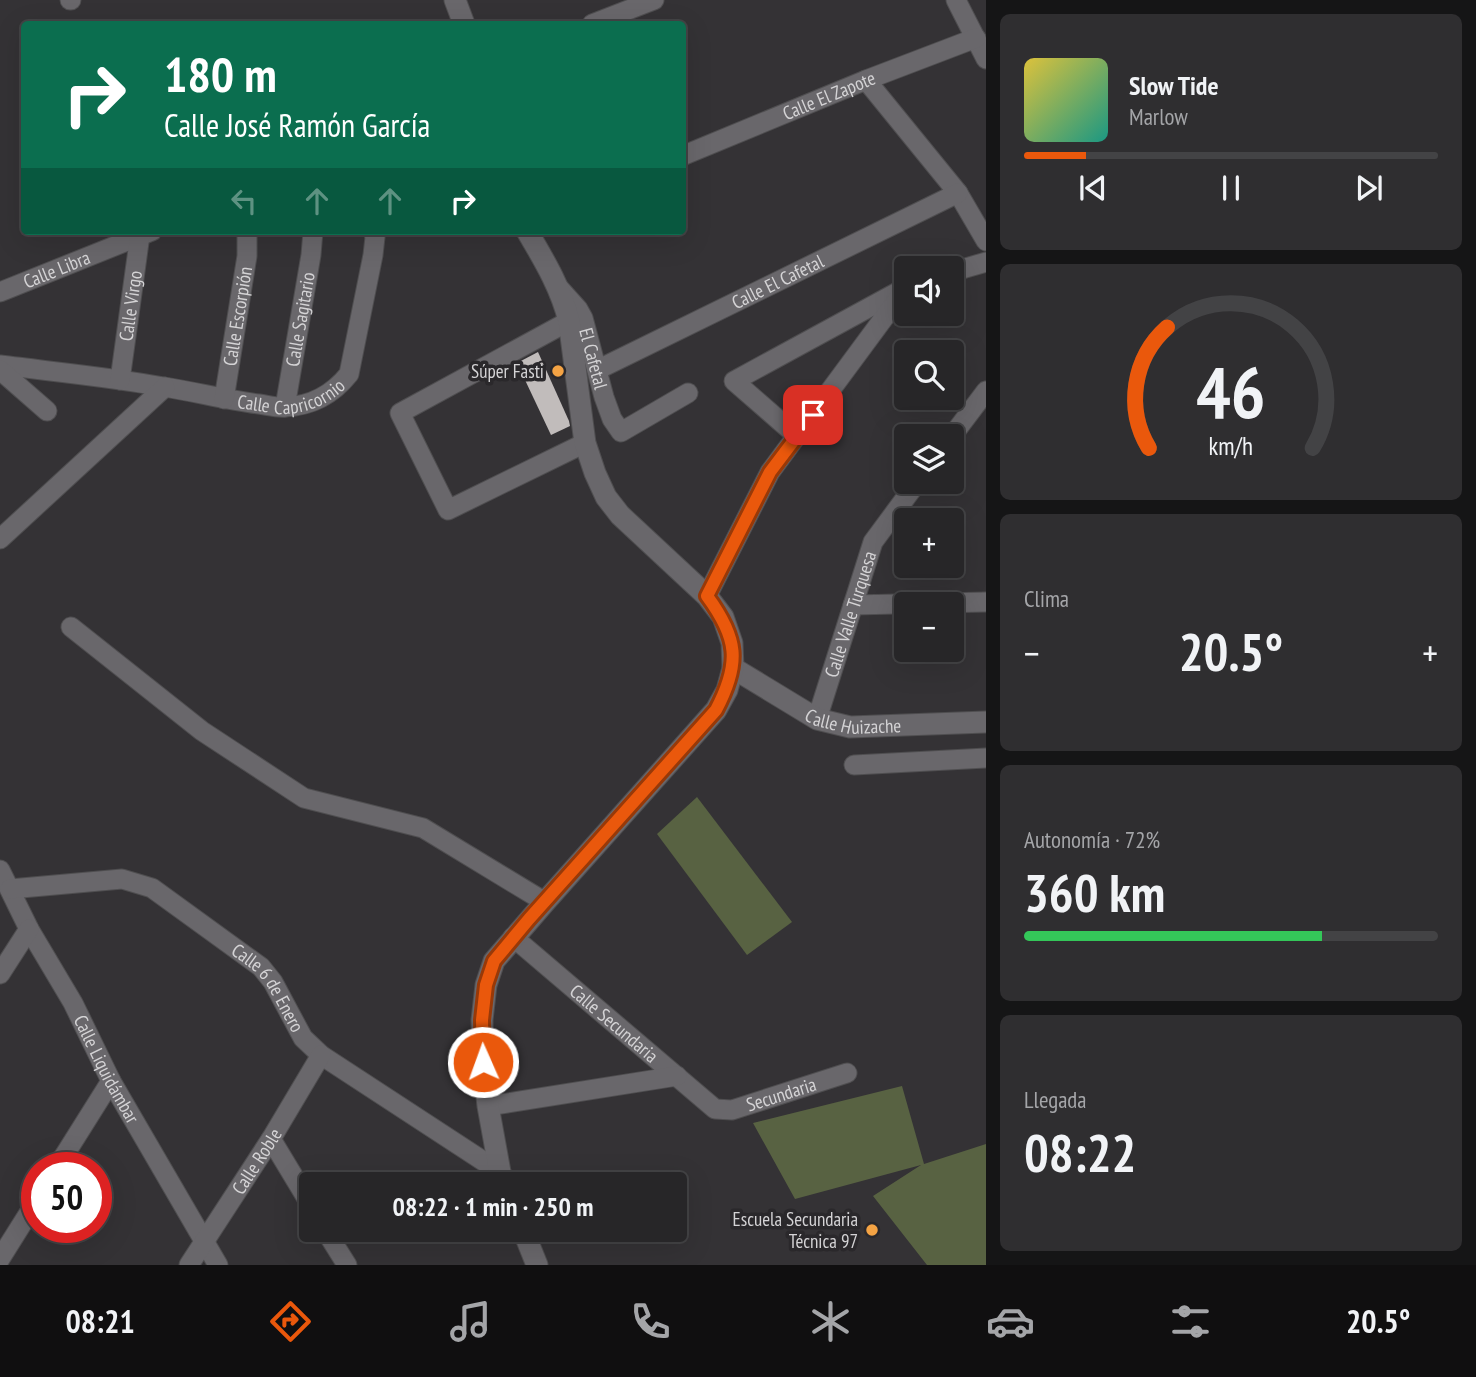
<!DOCTYPE html>
<html lang="es">
<head>
<meta charset="utf-8">
<style>
  body { margin:0; font-family:"PT Sans Narrow",sans-serif; background:#2f2e30; color:#f1f3f6; height:100vh; display:flex; flex-direction:column; font-size:26px; white-space:nowrap }
  * { box-sizing:border-box; margin:0 }
  p { font-size:23px; color:#a4a5a8 }
  .icon { flex:none; width:38px; height:38px; fill:none; stroke:currentColor; stroke-width:2; stroke-linecap:round; stroke-linejoin:round }
  .map { position:relative; flex:1; overflow:hidden }
  .panel { display:flex; flex-direction:column; gap:14px; padding:14px; background:#151516; width:490px }
  .panel>* { flex:none }
  .guide { position:absolute; left:21px; top:21px; width:665px; height:214px; border-radius:7px; box-shadow:0 7px 28px #0002,0 0 0 2px #434345; background:#0b6e4f; color:#fff; overflow:hidden }
  .buttons { position:absolute; left:894px; top:256px; display:grid; gap:14px }
  .buttons a { display:grid; place-items:center; width:70px; height:70px; border-radius:7px; background:#272628; box-shadow:0 7px 28px #0002,0 0 0 2px #434345; font-size:35px }
  .speed { position:absolute; left:21px; top:1152px; display:flex; gap:14px; font-size:35px; font-weight:700; text-align:center }
  .speed>* { display:grid; place-content:center; width:91px; height:91px; border-radius:50%; background:#272628; box-shadow:0 7px 28px #0002,0 0 0 2px #434345; line-height:1 }
  .speed .limit { border:10px solid #d22; background:#fff; color:#111 }
  .pin { position:absolute; display:grid; place-items:center; width:60px; height:60px; color:#fff; margin:-30px; border-radius:14px; box-shadow:0 4px 10px #0006 }
  .me { position:absolute; width:77px; margin:-38px; rotate:358deg; stroke-linejoin:round; filter:drop-shadow(0 0 5px #0008) }
  .turn { display:flex; align-items:center; gap:24px; height:147px; padding:0 28px; font-size:32px }
  .turn .icon { width:91px; height:91px; stroke-width:2.5 }
  .turn b { display:block; font-size:49px; line-height:60px }
  .lanes { display:flex; align-items:center; height:66px; padding:0 28px; background:#0003; justify-content:center; gap:35px; direction:ltr }
  .lanes .off { opacity:.35 }
  .big { font-size:52px; font-weight:700; line-height:1.1 }
  .panel .tile { flex:1; display:flex; flex-direction:column; justify-content:center; gap:10px; min-width:0; padding:0 24px; border-radius:10px; background:#2f2e30 }
  .panel .dial { align-items:center; gap:0 }
  .dial svg { height:182px; overflow:visible; fill:none; stroke:#434345; stroke-width:7; stroke-linecap:round; text-anchor:middle }
  .dial text { fill:#f1f3f6; stroke:none }
  .song { display:flex; align-items:center; gap:21px }
  .cover { width:84px; height:84px; border-radius:10px; background:linear-gradient(135deg,hsl(50 70% 55%),hsl(170 70% 35%)) }
  .played { height:7px; border-radius:4px; background:linear-gradient(90deg,#ea580c 15%,#434345 15%) }
  .keys { display:flex; justify-content:space-around; direction:ltr }
  .heat { display:flex; justify-content:space-between; align-items:center; font-size:38px; direction:ltr }
  .charge { height:10px; border-radius:5px; background:linear-gradient(90deg,#34c759 72%,#434345 0) }
  .trip { position:absolute; left:299px; top:1172px; width:388px; height:70px; border-radius:7px; background:#272628; box-shadow:0 7px 28px #0002,0 0 0 2px #434345; font-weight:700; line-height:70px; text-align:center }
  .menu { display:flex; height:112px; justify-content:space-around; align-items:center; background:#100f10; color:#a4a5a8 }
  .menu .icon { width:49px; height:49px }
  .menu .active { color:#ea580c }
  .menu b { font-size:32px; color:#f1f3f6 }
  main { display:flex; flex:1; min-height:0 }
  .map>svg:first-child { display:block }
  .green { fill:#586242 }
  .building { fill:#c1bcbb }
  .lines { fill:none; stroke-linecap:round; stroke-linejoin:round }
  .minor-casing { stroke:#4f4e50; stroke-width:21 }
  .secondary-casing { stroke:#4f4e50; stroke-width:23 }
  .minor { stroke:#69676b; stroke-width:19 }
  .secondary { stroke:#69676b; stroke-width:21 }
  .route-casing { stroke:#983908; stroke-width:18 }
  .route { stroke:#ea580c; stroke-width:12 }
  .poi-dot { fill:#f4a344; stroke:#2a282b; stroke-width:2.5 }
  .labels { text-anchor:middle; stroke-width:7; stroke-linejoin:round; paint-order:stroke }
  .street-label { font-size:19px; fill:#d4d3d5; stroke:#2a282b }
  .poi-label { font-size:19px; fill:#d4d3d5; stroke:#2a282b; text-anchor:end }
</style>
</head>
<body>
<main>
<div class="map">
<svg width="986" height="1265" viewBox="0 0 986 1265">
  <rect width="100%" height="100%" fill="#343235"/>
  <g class="green">
    <path d="M 697,797 L 792,922 L 747,955 L 657,834 Z"/>
    <path d="M 902,1086 L 924,1164 L 986,1144 L 986,1265 L 927,1265 L 873,1196 L 921,1165 L 795,1199 L 753,1123 Z"/>
  </g>
  <path class="building" d="M 538,352 L 569,421 L 570,426 L 551,435 L 517,363 Z"/>
  <g class="lines">
    <defs>
      <g id="minor">
        <path d="M 70,0 L 71,0"/>
        <path d="M 956,0 L 986,59"/>
        <path d="M 592,24 L 654,0"/>
        <path d="M 866,80 L 958,193 L 986,241"/>
        <path id="s1" d="M 682,156 L 866,80 L 976,38"/>
        <path d="M 952,272 L 986,262"/>
        <path id="s2" d="M 560,289 L 578,309 L 583,318 L 604,397 L 612,419 L 621,432 L 688,393"/>
        <path id="s3" d="M 0,292 L 152,231"/>
        <path d="M 569,321 L 400,413 L 448,510 L 585,443"/>
        <path id="s4" d="M 0,365 C 55,372 110,377 164,387 C 196,392 227,400 259,404 C 267,405 277,408 285,407 C 311,406 333,394 349,374 L 373,255 L 375,237 L 373,231"/>
        <path d="M 0,370 L 47,411"/>
        <path id="s5" d="M 597,370 L 958,193"/>
        <path id="s6" d="M 120,380 L 140,235 L 138,231"/>
        <path id="s7" d="M 224,399 L 247,256 L 247,231"/>
        <path id="s8" d="M 285,407 L 311,255 L 313,231"/>
        <path d="M 797,436 L 734,381 L 903,289"/>
        <path d="M 952,436 L 986,391"/>
        <path d="M 0,539 L 165,387"/>
        <path d="M 707,596 L 770,472 L 906,288"/>
        <path d="M 853,605 L 986,602"/>
        <path d="M 71,627 L 202,731 L 304,798 L 423,828 L 545,902"/>
        <path id="s9" d="M 817,719 L 873,542 L 918,481"/>
        <path d="M 854,765 L 986,758"/>
        <path id="s10" d="M 0,870 L 29,929 L 73,1003 L 111,1081 L 218,1265"/>
        <path id="s11" d="M 10,889 L 122,879 L 152,888 L 261,967 L 273,982 L 303,1038 L 321,1055 L 500,1172"/>
        <path id="s12" d="M 513,937 L 715,1109 L 732,1110 L 847,1073"/>
        <path d="M 0,974 L 29,929"/>
        <path d="M 488,1106 L 677,1076"/>
        <path d="M 271,1139 L 312,1207"/>
        <path d="M 57,1167 L 111,1081"/>
        <path d="M 325,1230 L 347,1265"/>
        <path d="M 0,1259 L 37,1200"/>
        <path id="s13" d="M 189,1265 L 271,1139 L 321,1055"/>
      </g>
      <g id="secondary">
        <path d="M 455,0 L 464,24"/>
        <path id="s14" d="M 733,668 L 817,719 L 850,727 L 986,722"/>
        <path d="M 505,1185 L 500,1172 L 488,1106 L 483,1062 L 482,1020 L 486,985 L 494,961 L 545,902 L 716,710 L 727,690 L 733,668 L 732,643 L 723,617 L 707,596 L 620,515 L 606,497 L 595,473 L 585,443 L 569,321 C 561,288 544,260 527,231"/>
        <path d="M 523,1230 L 537,1265"/>
      </g>
    </defs>
    <use href="#minor" class="minor-casing"/>
    <use href="#secondary" class="secondary-casing"/>
    <use href="#minor" class="minor"/>
    <use href="#secondary" class="secondary"/>
  </g>
  <g class="lines">
    <defs>
      <path id="route" d="M 483,1062 L 482,1020 L 486,985 L 494,961 L 529,919 L 716,710 C 741,663 738,638 707,596 L 770,472 L 813,415"/>
    </defs>
    <use href="#route" class="route-casing"/>
    <use href="#route" class="route"/>
  </g>
  <g class="poi-dot">
    <circle cx="558" cy="371" r="7"/>
    <circle cx="872" cy="1230" r="7"/>
  </g>
  <g class="labels">
    <g class="street-label">
      <text dy="7" stroke="none"><textPath href="#s1" startOffset="159">Calle El Zapote</textPath></text>
      <text dy="7" stroke="none"><textPath href="#s3" startOffset="61">Calle Libra</textPath></text>
      <text dy="7" stroke="none"><textPath href="#s5" startOffset="201">Calle El Cafetal</textPath></text>
      <text dy="7" stroke="none"><textPath href="#s6" startOffset="75">Calle Virgo</textPath></text>
      <text dy="7" stroke="none"><textPath href="#s7" startOffset="84">Calle Escorpión</textPath></text>
      <text dy="7" stroke="none"><textPath href="#s8" startOffset="89">Calle Sagitario</textPath></text>
      <text dy="7" stroke="none"><textPath href="#s2" startOffset="79">El Cafetal</textPath></text>
      <text dy="7" stroke="none"><textPath href="#s4" startOffset="296">Calle Capricornio</textPath></text>
      <text dy="7" stroke="none"><textPath href="#s9" startOffset="110">Calle Valle Turquesa</textPath></text>
      <text dy="7" stroke="none"><textPath href="#s14" startOffset="135">Calle Huizache</textPath></text>
      <text dy="7" stroke="none"><textPath href="#s11" startOffset="299">Calle 6 de Enero</textPath></text>
      <text dy="7" stroke="none"><textPath href="#s12" startOffset="133">Calle Secundaria</textPath></text>
      <text dy="7" stroke="none"><textPath href="#s10" startOffset="226">Calle Liquidámbar</textPath></text>
      <text dy="7" stroke="none"><textPath href="#s12" startOffset="334">Secundaria</textPath></text>
      <text dy="7" stroke="none"><textPath href="#s13" startOffset="124">Calle Roble</textPath></text>
    </g>
    <g class="poi-label">
      <text x="544" y="378">Súper Fasti</text>
      <text x="858" y="1226">Escuela Secundaria<tspan x="858" dy="22">Técnica 97</tspan></text>
    </g>
  </g>
</svg>
<div class="buttons">
<a><svg class="icon" aria-label="sound" viewBox="0 0 24 24"><path d="M4 9h4l5-4v14l-5-4H4zM17 9q2 3 0 6"/></svg></a>
<a><svg class="icon" aria-label="search" viewBox="0 0 24 24"><circle cx="10" cy="10" r="6"/><path d="M15 15l6 6"/></svg></a>
<a><svg class="icon" aria-label="layers" viewBox="0 0 24 24"><path d="M12 4l9 5-9 5-9-5zM3 14l9 5 9-5"/></svg></a>
<a>+</a>
<a>−</a>
</div>
<div class="speed"><div class="limit">50</div></div>
<div class="pin" style="left:813px;top:415px;background:#d93025"><svg class="icon" aria-label="arrive" viewBox="0 0 24 24"><path d="M6 21V4h12l-3 4 3 4H6"/></svg></div>
<svg class="me" style="left:483px;top:1062px" viewBox="-20 -20 40 40"><circle r="17" fill="#ea580c" stroke="#fff" stroke-width="3"/><path d="M0-11L8 9 0 5-8 9z" fill="#fff"/></svg>
<div class="trip">08:22 · 1 min · 250 m</div>
<div class="guide">
<div class="turn"><svg class="icon" aria-label="right" viewBox="0 0 24 24"><path d="M7 20v-9h11M14 6l5 5-5 5"/></svg><div><b>180 m</b>Calle José Ramón García</div></div>
<div class="lanes"><svg class="icon off" aria-label="left" viewBox="0 0 24 24"><path d="M17 20v-9H6M10 6l-5 5 5 5"/></svg><svg class="icon off" aria-label="ahead" viewBox="0 0 24 24"><path d="M12 20V5M6 11l6-6 6 6"/></svg><svg class="icon off" aria-label="ahead" viewBox="0 0 24 24"><path d="M12 20V5M6 11l6-6 6 6"/></svg><svg class="icon" aria-label="right" viewBox="0 0 24 24"><path d="M7 20v-9h11M14 6l5 5-5 5"/></svg></div>
</div>
</div>
<section class="panel">
<div class="tile">
<div class="song"><i class="cover"></i><div><b>Slow Tide</b><p>Marlow</p></div></div>
<div class="played"></div>
<div class="keys"><svg class="icon" aria-label="previous" viewBox="0 0 24 24"><path d="M18 5L8 12l10 7zM5 5v14"/></svg><svg class="icon" aria-label="pause" viewBox="0 0 24 24"><path d="M8 5v14M16 5v14"/></svg><svg class="icon" aria-label="next" viewBox="0 0 24 24"><path d="M6 5l10 7-10 7zM19 5v14"/></svg></div>
</div>
<div class="tile dial"><svg viewBox="0 0 100 80">
<path d="M14 69A42 42 0 1 1 86 69"/>
<path d="M14 69A42 42 0 0 1 22 16" stroke="#ea580c"/>
<text x="50" y="56" font-size="32" font-weight="700">46</text>
<text x="50" y="72" font-size="11">km/h</text>
</svg></div>
<div class="tile"><p>Clima</p>
<div class="heat"><a>−</a><b class="big">20.5°</b><a>+</a></div>
</div>
<div class="tile"><p>Autonomía · 72%</p><b class="big">360 km</b><div class="charge"></div></div>
<div class="tile"><p>Llegada</p><b class="big">08:22</b></div>
</section>
</main>
<nav class="menu">
<b>08:21</b>
<svg class="icon active" aria-label="directions" viewBox="0 0 24 24"><path d="M12 3l9 9-9 9-9-9zM9 14v-3h6M13 9l2 2-2 2"/></svg>
<svg class="icon" aria-label="music" viewBox="0 0 24 24"><path d="M9 18V5l10-2v13"/><circle cx="6" cy="18" r="3"/><circle cx="16" cy="16" r="3"/></svg>
<svg class="icon" aria-label="phone" viewBox="0 0 24 24"><path d="M5 4h4l2 5-3 2q2 4 5 5l2-3 5 2v4C11 20 4 13 5 4z"/></svg>
<svg class="icon" aria-label="climate" viewBox="0 0 24 24"><path d="M12 3v18M4 7l16 10M4 17L20 7"/></svg>
<svg class="icon" aria-label="car" viewBox="0 0 24 24"><path d="M5 17H2v-5l4-1 3-4h7l3 4 3 1v5h-3M9 17h6M6 11h13"/><circle cx="7" cy="17" r="2"/><circle cx="17" cy="17" r="2"/></svg>
<svg class="icon" aria-label="filters" viewBox="0 0 24 24"><path d="M4 7h16M4 17h16"/><circle cx="9" cy="7" r="2"/><circle cx="15" cy="17" r="2"/></svg>
<b>20.5°</b>
</nav>
</body>
</html>
